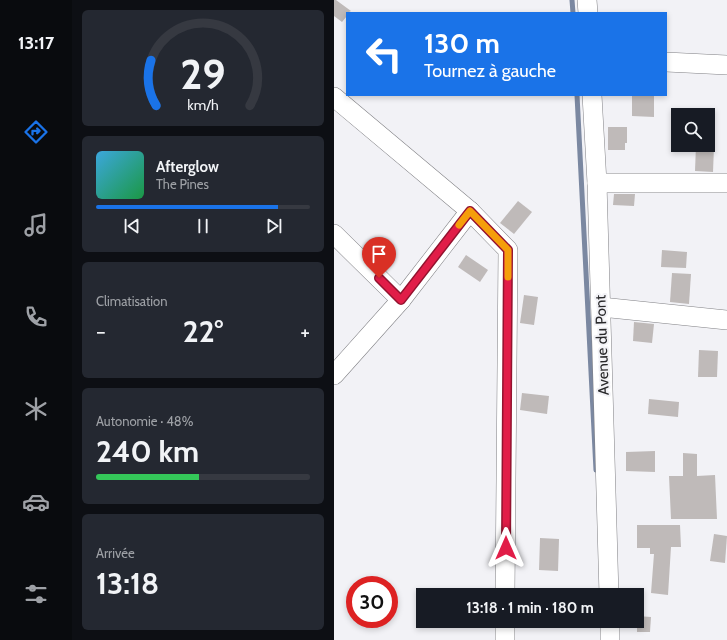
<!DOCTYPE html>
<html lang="fr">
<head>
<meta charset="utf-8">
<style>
  body { margin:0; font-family:Cabin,sans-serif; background:#242831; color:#f1f3f6; height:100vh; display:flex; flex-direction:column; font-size:15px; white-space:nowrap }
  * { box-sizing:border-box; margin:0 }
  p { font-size:13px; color:#9ea1a6 }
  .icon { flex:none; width:22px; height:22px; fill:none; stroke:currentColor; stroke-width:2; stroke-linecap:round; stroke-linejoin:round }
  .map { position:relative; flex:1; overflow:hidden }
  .drawer { display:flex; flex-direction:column; gap:10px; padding:10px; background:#0d0f14; width:262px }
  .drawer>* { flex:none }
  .hud { position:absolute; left:12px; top:12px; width:321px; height:84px; border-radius:0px; box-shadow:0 2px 6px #0003; background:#1a73e8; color:#fff; overflow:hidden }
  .controls { position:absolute; left:337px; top:108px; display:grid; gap:8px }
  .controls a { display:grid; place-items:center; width:44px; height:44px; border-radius:0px; background:#171b24; box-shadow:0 2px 6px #0003; font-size:20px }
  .speed { position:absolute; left:12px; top:576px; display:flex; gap:8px; font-size:20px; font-weight:700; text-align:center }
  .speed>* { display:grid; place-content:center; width:52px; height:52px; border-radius:50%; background:#171b24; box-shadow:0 2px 6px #0003; line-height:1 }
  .speed .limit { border:6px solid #d22; background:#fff; color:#111 }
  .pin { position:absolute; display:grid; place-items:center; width:34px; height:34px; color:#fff; margin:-41px -17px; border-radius:50% 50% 50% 0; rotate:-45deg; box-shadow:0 0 4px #0007 }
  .pin .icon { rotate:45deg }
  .me { position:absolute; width:44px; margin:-22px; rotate:0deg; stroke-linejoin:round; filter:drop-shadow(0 0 3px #0008) }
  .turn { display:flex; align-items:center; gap:14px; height:84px; padding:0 12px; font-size:18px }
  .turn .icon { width:52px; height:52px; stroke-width:2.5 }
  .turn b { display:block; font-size:28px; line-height:34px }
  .big { font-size:30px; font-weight:700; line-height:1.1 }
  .drawer .tile { flex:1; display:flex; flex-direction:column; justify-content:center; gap:6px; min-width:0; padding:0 14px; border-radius:6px; background:#242831 }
  .drawer .dial { align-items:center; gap:0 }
  .dial svg { height:104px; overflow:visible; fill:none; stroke:#363941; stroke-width:7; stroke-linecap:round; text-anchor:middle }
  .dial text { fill:#f1f3f6; stroke:none }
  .song { display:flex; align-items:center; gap:12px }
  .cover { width:48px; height:48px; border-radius:6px; background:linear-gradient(135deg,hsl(200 70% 55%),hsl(140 70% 35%)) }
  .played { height:4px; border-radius:2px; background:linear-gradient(90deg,#1a73e8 85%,#363941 85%) }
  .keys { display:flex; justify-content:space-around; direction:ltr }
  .heat { display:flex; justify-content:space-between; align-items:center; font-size:22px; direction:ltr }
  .charge { height:6px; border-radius:3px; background:linear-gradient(90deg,#34c759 48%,#363941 0) }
  .trip { position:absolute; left:82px; top:588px; width:228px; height:40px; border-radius:0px; background:#171b24; box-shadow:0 2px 6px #0003; font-weight:700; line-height:40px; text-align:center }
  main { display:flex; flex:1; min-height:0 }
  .menu { display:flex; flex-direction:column; width:72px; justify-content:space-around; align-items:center; background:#090b0e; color:#9ea1a6 }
  .menu .icon { width:28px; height:28px }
  .menu .active { color:#1a73e8 }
  .menu b { font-size:18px; color:#f1f3f6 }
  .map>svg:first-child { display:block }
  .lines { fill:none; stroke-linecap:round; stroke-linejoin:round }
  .stream { stroke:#7b88a1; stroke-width:5 }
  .building { fill:#bfbab9 }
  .minor-casing { stroke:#818185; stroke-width:20 }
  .minor { stroke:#fff; stroke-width:19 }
  .route-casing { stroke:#92132f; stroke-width:10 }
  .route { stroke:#e11d48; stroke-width:7 }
  .slow { stroke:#f59e0b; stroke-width:7 }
  .labels { text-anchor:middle; stroke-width:4; stroke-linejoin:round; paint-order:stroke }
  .street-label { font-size:15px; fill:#29292b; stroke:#f2f2f6 }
</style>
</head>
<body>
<main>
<nav class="menu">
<b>13:17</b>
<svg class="icon active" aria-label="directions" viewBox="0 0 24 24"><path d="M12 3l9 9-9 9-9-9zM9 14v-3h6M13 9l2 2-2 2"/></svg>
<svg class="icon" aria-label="music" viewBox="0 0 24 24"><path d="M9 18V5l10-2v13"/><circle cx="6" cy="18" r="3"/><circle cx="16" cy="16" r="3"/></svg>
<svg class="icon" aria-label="phone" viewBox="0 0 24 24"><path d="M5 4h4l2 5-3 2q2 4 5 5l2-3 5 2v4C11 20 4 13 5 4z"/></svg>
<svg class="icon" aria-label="climate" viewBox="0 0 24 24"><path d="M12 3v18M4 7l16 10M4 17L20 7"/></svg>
<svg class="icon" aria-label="car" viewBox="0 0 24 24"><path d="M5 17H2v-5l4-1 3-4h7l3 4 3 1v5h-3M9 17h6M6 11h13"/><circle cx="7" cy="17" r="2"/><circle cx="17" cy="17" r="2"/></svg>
<svg class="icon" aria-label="filters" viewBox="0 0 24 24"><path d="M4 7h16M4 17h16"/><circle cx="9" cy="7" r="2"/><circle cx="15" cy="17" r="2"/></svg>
</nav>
<section class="drawer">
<div class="tile dial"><svg viewBox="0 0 100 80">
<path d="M14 69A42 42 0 1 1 86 69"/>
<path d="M14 69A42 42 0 0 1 10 34" stroke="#1a73e8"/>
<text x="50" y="56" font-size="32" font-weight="700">29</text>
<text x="50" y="72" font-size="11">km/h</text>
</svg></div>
<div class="tile">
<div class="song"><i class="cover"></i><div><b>Afterglow</b><p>The Pines</p></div></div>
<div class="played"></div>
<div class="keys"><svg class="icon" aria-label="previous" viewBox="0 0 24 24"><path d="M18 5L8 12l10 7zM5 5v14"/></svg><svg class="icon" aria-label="pause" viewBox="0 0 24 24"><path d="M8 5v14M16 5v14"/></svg><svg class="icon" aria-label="next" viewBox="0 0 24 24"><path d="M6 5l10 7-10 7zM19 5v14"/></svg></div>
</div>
<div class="tile"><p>Climatisation</p>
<div class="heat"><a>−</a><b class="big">22°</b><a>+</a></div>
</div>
<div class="tile"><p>Autonomie · 48%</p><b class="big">240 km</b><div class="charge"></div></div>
<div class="tile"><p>Arrivée</p><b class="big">13:18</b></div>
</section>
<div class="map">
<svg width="393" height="640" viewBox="0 0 393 640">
  <rect width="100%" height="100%" fill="#f2f2f6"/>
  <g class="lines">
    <g class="stream">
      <path d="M 238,0 L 239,13"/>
      <path d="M 243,95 L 262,470"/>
    </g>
  </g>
  <g class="building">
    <path d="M 0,0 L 2,0 L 17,11 L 13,13 L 13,16 L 8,22 L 0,16 Z"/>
    <path d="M 298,95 L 320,95 L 320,117 L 298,116 Z"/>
    <path d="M 274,127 L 293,127 L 293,143 L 291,143 L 291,150 L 274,150 Z"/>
    <path d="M 362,145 L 380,147 L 379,172 L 361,171 Z"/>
    <path d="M 280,194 L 301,194 L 300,206 L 279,205 Z"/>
    <path d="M 184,201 L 198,212 L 180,234 L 166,223 Z"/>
    <path d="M 328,250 L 353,252 L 352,268 L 327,267 Z"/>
    <path d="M 132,255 L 154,270 L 146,282 L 124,267 Z"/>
    <path d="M 338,273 L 357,274 L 355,304 L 336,302 Z"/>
    <path d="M 190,295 L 204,297 L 200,325 L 186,323 Z"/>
    <path d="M 300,322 L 320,324 L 318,343 L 299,341 Z"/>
    <path d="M 365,350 L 384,351 L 383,377 L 364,377 Z"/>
    <path d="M 188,393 L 215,396 L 213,414 L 186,410 Z"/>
    <path d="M 315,399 L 345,402 L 344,417 L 314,414 Z"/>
    <path d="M 321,451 L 321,472 L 292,471 L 292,452 Z"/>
    <path d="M 349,453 L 363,454 L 363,476 L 381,475 L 383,519 L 337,519 L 335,476 L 349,476 Z"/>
    <path d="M 303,525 L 346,525 L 347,547 L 337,547 L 334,595 L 317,593 L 320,554 L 316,554 L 316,548 L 303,548 Z"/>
    <path d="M 380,534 L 393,536 L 391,563 L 376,561 Z"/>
    <path d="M 206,538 L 225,539 L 224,571 L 205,570 Z"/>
    <path d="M 303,616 L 317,617 L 316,632 L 303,632 Z"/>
  </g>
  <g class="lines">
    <defs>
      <g id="minor">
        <path d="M 253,0 L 254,13"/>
        <path d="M 332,62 L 393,65"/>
        <path d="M 258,95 L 263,183 L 275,595"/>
        <path d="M 0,97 L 136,211 L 174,250 L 171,595"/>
        <path d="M 263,183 L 393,183"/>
        <path d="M 0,234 L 67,300"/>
        <path d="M 267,307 L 393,320"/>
        <path d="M 0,375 L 67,300 L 136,211"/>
        <path d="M 276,621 L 276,640"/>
        <path d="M 171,640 L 171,621"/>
      </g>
    </defs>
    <use href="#minor" class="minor-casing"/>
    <use href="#minor" class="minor"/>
  </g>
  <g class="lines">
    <defs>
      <path id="route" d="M 45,278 L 67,300 L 136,211 L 174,250 L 172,548"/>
    </defs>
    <use href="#route" class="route-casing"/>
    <use href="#route" class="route"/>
    <path class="slow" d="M 125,225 L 136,211 L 174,250 L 174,277"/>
  </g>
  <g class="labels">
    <g class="street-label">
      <text transform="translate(268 345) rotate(-92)" y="5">Avenue du Pont</text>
    </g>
  </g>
</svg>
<div class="controls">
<a><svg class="icon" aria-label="search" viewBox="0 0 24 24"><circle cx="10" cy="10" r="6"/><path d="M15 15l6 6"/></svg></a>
</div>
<div class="speed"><div class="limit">30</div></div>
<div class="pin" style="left:45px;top:278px;background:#d93025"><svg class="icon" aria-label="arrive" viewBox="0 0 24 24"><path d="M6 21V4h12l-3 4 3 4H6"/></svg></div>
<svg class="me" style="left:172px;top:548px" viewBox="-20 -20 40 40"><path d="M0-17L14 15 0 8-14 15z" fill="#e11d48" stroke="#fff" stroke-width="4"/></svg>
<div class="trip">13:18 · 1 min · 180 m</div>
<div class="hud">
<div class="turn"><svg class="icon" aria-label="left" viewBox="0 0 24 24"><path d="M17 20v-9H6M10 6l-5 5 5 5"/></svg><div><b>130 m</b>Tournez à gauche</div></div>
</div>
</div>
</main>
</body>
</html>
